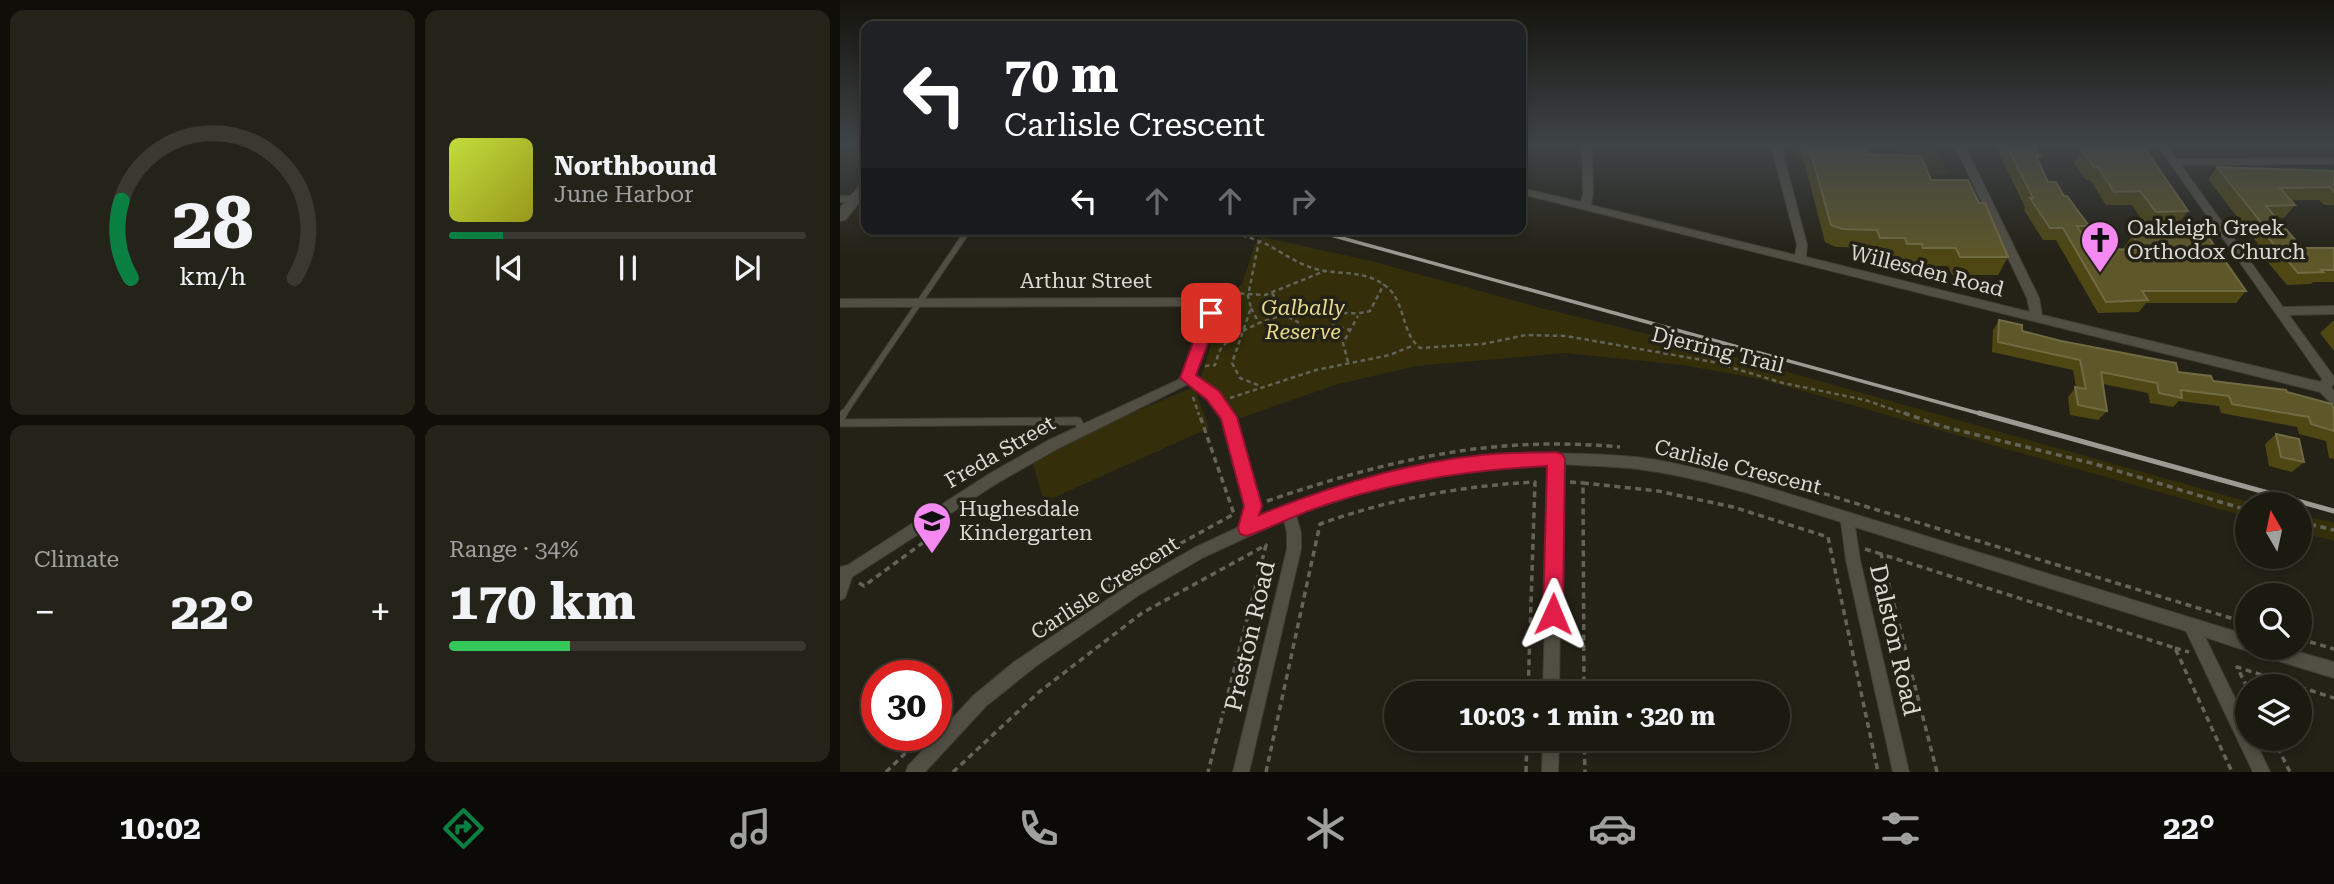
<!DOCTYPE html>
<html lang="en">
<head>
<meta charset="utf-8">
<style>
  body { margin:0; font-family:"Roboto Serif",serif; background:#24231a; color:#f1f3f6; height:100vh; display:flex; flex-direction:column; font-size:26px; white-space:nowrap }
  * { box-sizing:border-box; margin:0 }
  p { font-size:23px; color:#a0a19f }
  .icon { flex:none; width:38px; height:38px; fill:none; stroke:currentColor; stroke-width:2; stroke-linecap:round; stroke-linejoin:round }
  .map { position:relative; flex:1; overflow:hidden }
  .drawer { display:flex; flex-direction:column; gap:10px; padding:10px; background:#0f0e09; width:840px }
  .drawer>* { flex:none }
  .guide { position:absolute; left:21px; top:21px; width:665px; height:214px; border-radius:14px; box-shadow:0 4px 10px #0003,0 0 0 2px #393831; background:#202124; color:#fff; overflow:hidden }
  .needle { width:46px; rotate:351deg }
  .buttons { position:absolute; left:1395px; top:492px; display:grid; gap:14px }
  .buttons a { display:grid; place-items:center; width:77px; height:77px; border-radius:50%; background:#1b1a11; box-shadow:0 4px 10px #0003,0 0 0 2px #393831; font-size:35px }
  .speed { position:absolute; left:21px; top:660px; display:flex; gap:14px; font-size:35px; font-weight:700; text-align:center }
  .speed>* { display:grid; place-content:center; width:91px; height:91px; border-radius:50%; background:#1b1a11; box-shadow:0 4px 10px #0003,0 0 0 2px #393831; line-height:1 }
  .speed .limit { border:10px solid #d22; background:#fff; color:#111 }
  .pin { position:absolute; display:grid; place-items:center; width:60px; height:60px; color:#fff; margin:-30px; border-radius:14px; box-shadow:0 4px 10px #0006 }
  .me { position:absolute; width:77px; margin:-38px; rotate:1deg; stroke-linejoin:round; filter:drop-shadow(0 0 5px #0008) }
  .turn { display:flex; align-items:center; gap:24px; height:147px; padding:0 28px; font-size:32px }
  .turn .icon { width:91px; height:91px; stroke-width:2.5 }
  .turn b { display:block; font-size:49px; line-height:60px }
  .lanes { display:flex; align-items:center; height:66px; padding:0 28px; background:#0003; justify-content:center; gap:35px; direction:ltr }
  .lanes .off { opacity:.35 }
  .big { font-size:52px; font-weight:700; line-height:1.1 }
  .drawer .card { flex:1; display:flex; flex-direction:column; justify-content:center; gap:10px; min-width:0; padding:0 24px; border-radius:14px; background:#24231a }
  .drawer .dial { align-items:center; gap:0 }
  .dial svg { height:182px; overflow:visible; fill:none; stroke:#393831; stroke-width:7; stroke-linecap:round; text-anchor:middle }
  .dial text { fill:#f1f3f6; stroke:none }
  .song { display:flex; align-items:center; gap:21px }
  .cover { width:84px; height:84px; border-radius:10px; background:linear-gradient(135deg,hsl(70 70% 55%),hsl(60 70% 35%)) }
  .played { height:7px; border-radius:4px; background:linear-gradient(90deg,#0b8043 15%,#393831 15%) }
  .keys { display:flex; justify-content:space-around; direction:ltr }
  .heat { display:flex; justify-content:space-between; align-items:center; font-size:38px; direction:ltr }
  .charge { height:10px; border-radius:5px; background:linear-gradient(90deg,#34c759 34%,#393831 0) }
  .drawer .tiles { flex:1; display:grid; gap:10px; grid-template-columns:repeat(2,1fr) }
  .trip { position:absolute; left:544px; top:681px; width:406px; height:70px; border-radius:35px; background:#1b1a11; box-shadow:0 4px 10px #0003,0 0 0 2px #393831; font-weight:700; line-height:70px; text-align:center }
  .tab-bar { display:flex; height:112px; justify-content:space-around; align-items:center; background:#0b0a07; color:#a0a19f }
  .tab-bar .icon { width:49px; height:49px }
  .tab-bar .active { color:#0b8043 }
  .tab-bar b { font-size:32px; color:#f1f3f6 }
  main { display:flex; flex:1; min-height:0 }
  .map>svg:first-child { display:block }
  .green { fill:#342f0a }
  .lines { fill:none; stroke-linecap:round; stroke-linejoin:round }
  .service-far1-casing { stroke:#3e3d35; stroke-width:7 }
  .service-casing { stroke:#3e3d35; stroke-width:9 }
  .minor-casing { stroke:#3e3d35; stroke-width:2 }
  .tertiary-casing { stroke:#3e3d35; stroke-width:2 }
  .path-far1 { stroke:#646359; stroke-width:2.5; stroke-dasharray:4.5 3.5; stroke-linecap:butt }
  .path { stroke:#646359; stroke-width:3.5; stroke-dasharray:6 4.5; stroke-linecap:butt }
  .service-far1 { stroke:#514f43; stroke-width:5 }
  .service { stroke:#514f43; stroke-width:7 }
  .minor { fill:#514f43; fill-rule:evenodd }
  .tertiary { fill:#514f43; fill-rule:evenodd }
  .rail-far1 { stroke:#9c9b93; stroke-width:3.5 }
  .rail { stroke:#9c9b93; stroke-width:5 }
  .wall { fill:#4e4714 }
  .building { fill:#5d5729; stroke:#716b44; stroke-width:2 }
  .route { fill:#e11d48; stroke:#92132f; stroke-width:2 }
  .labels { text-anchor:middle; stroke-width:7; stroke-linejoin:round; paint-order:stroke }
  .poi-label { font-size:21px; fill:#dbdad3; stroke:#242217; text-anchor:start }
  .street-label { font-size:21px; fill:#dbdad3; stroke:#242217 }
  .park-label { font-size:21px; font-style:italic; fill:#e7dc8e; stroke:#242217 }
  .near-street-label { font-size:24px; fill:#dbdad3; stroke:#242217 }
</style>
</head>
<body>
<main>
<section class="drawer">
<div class="tiles">
<div class="card dial"><svg viewBox="0 0 100 80">
<path d="M14 69A42 42 0 1 1 86 69"/>
<path d="M14 69A42 42 0 0 1 10 35" stroke="#0b8043"/>
<text x="50" y="56" font-size="32" font-weight="700">28</text>
<text x="50" y="72" font-size="11">km/h</text>
</svg></div>
<div class="card">
<div class="song"><i class="cover"></i><div><b>Northbound</b><p>June Harbor</p></div></div>
<div class="played"></div>
<div class="keys"><svg class="icon" aria-label="previous" viewBox="0 0 24 24"><path d="M18 5L8 12l10 7zM5 5v14"/></svg><svg class="icon" aria-label="pause" viewBox="0 0 24 24"><path d="M8 5v14M16 5v14"/></svg><svg class="icon" aria-label="next" viewBox="0 0 24 24"><path d="M6 5l10 7-10 7zM19 5v14"/></svg></div>
</div>
<div class="card"><p>Climate</p>
<div class="heat"><a>−</a><b class="big">22°</b><a>+</a></div>
</div>
<div class="card"><p>Range · 34%</p><b class="big">170 km</b><div class="charge"></div></div>
</div>
</section>
<div class="map">
<svg width="1494" height="772" viewBox="0 0 1494 772">
  <rect width="100%" height="100%" fill="#242217"/>
  <g class="green">
    <path d="M 951,146 L 1021,146 L 1023,151 L 1056,150 L 1055,146 L 1096,146 L 1109,174 L 1058,174 L 1018,160 L 955,161 Z"/>
    <path d="M 422,237 L 531,261 L 701,308 L 848,344 L 1416,504 L 1407,504 L 1407,517 L 920,379 L 843,365 L 725,353 L 576,366 L 498,384 L 400,418 L 361,377 L 383,305 L 402,284 L 415,244 Z"/>
    <path d="M 354,387 L 369,428 L 204,502 L 193,463 L 268,423 Z"/>
    <path d="M 1460,516 L 1494,522 L 1494,541 L 1460,532 Z"/>
  </g>
  <g class="lines">
    <defs>
      <path id="service-far1" d="M 3,415 L 127,232"/>
      <g id="service">
        <path d="M 0,419 L 4,413"/>
        <path d="M 0,423 L 238,421 L 242,430"/>
      </g>
      <g id="minor">
        <path d="M 742,146 L 752,146 L 753,193 L 751,205 L 955,255 L 957,245 L 931,146 L 941,146 L 967,245 L 966,257 L 1190,312 L 1187,298 L 1115,146 L 1125,146 L 1199,298 L 1202,315 L 1481,382 L 1482,379 L 1318,146 L 1328,146 L 1337,159 L 1494,158 L 1494,164 L 1341,165 L 1443,307 L 1494,306 L 1494,314 L 1449,315 L 1494,377 L 1494,384 L 1491,387 L 1494,391 L 1494,404 L 1490,402 L 1480,392 L 681,194 L 681,188 L 741,202 L 743,193 Z"/>
        <path d="M 0,196 L 15,196 L 20,199 L 15,202 L 0,202 Z"/>
        <path d="M 353,298 L 371,303 L 377,313 L 354,376 L 377,392 L 394,417 L 420,506 L 416,519 L 442,509 L 443,506 L 451,505 C 564,464 676,445 796,457 C 838,462 879,474 920,485 L 1407,635 L 1407,648 L 1413,648 L 1407,651 L 1365,637 L 1407,723 L 1407,738 L 1414,738 L 1430,772 L 1413,772 L 1346,631 L 1015,527 L 1020,560 L 1069,772 L 1053,772 L 1006,560 L 1001,522 C 934,501 867,478 798,469 C 773,466 747,466 722,464 L 719,693 L 703,693 L 709,464 C 688,465 666,465 645,468 C 580,475 517,493 456,515 L 461,533 L 461,549 L 409,772 L 393,772 L 447,549 L 447,533 L 444,520 L 364,557 L 299,595 L 196,666 L 146,706 L 85,772 L 66,772 L 68,766 L 134,695 L 174,662 L 289,585 L 354,548 L 401,526 L 406,506 L 382,418 L 369,398 L 348,384 L 217,449 L 159,482 L 12,577 L 5,598 L 0,600 L 0,567 L 8,565 L 149,474 L 207,441 L 338,380 L 345,371 L 365,313 L 363,309 L 353,306 L 0,307 L 0,299 Z"/>
        <path d="M 1414,648 L 1445,648 L 1494,662 L 1494,678 L 1422,656 L 1417,653 Z"/>
        <path d="M 703,738 L 719,738 L 718,772 L 702,772 Z"/>
      </g>
      <path id="tertiary" d="M 26,182 L 26,194 L 5,220 L 0,221 L 0,208 L 22,183 Z"/>
    </defs>
    <use href="#service-far1" class="service-far1-casing"/>
    <use href="#service" class="service-casing"/>
    <use href="#minor" class="minor-casing"/>
    <use href="#tertiary" class="tertiary-casing"/>
    <g class="path-far1">
      <path d="M 20,174 L 26,167"/>
      <path d="M 379,229 C 395,234 411,237 426,244 C 445,254 463,268 485,271 C 507,274 529,272 547,287 C 566,303 561,333 580,348 L 643,344 L 686,335 L 726,336 L 873,362 L 943,383 L 1025,400 L 1069,415"/>
      <path d="M 360,291 L 425,295 L 485,271"/>
      <path d="M 432,293 L 439,303 L 433,320"/>
      <path d="M 411,308 L 419,323"/>
      <path d="M 488,310 L 506,304"/>
      <path d="M 448,317 L 458,322 L 458,330 L 467,335 L 491,325 L 510,330"/>
      <path d="M 508,362 L 503,343 L 518,316"/>
      <path d="M 365,366 L 375,365 C 377,359 379,349 384,345 C 405,325 442,313 470,310 C 494,307 503,318 530,311 L 544,284"/>
      <path d="M 418,385 L 400,378 L 392,363 L 411,308 L 408,296 L 419,241"/>
      <path d="M 353,397 L 359,415"/>
      <path d="M 390,398 L 476,370 L 550,355 L 574,345"/>
    </g>
    <g class="path">
      <path d="M 1064,413 L 1101,426 L 1255,464 L 1407,510"/>
      <path d="M 842,456 L 936,479 L 1407,623"/>
      <path d="M 730,482 L 743,483"/>
      <path d="M 427,501 C 548,460 651,435 780,447"/>
      <path d="M 1460,522 L 1494,530"/>
      <path d="M 1025,549 L 1041,554"/>
      <path d="M 19,583 L 24,586 L 92,536"/>
      <path d="M 199,634 L 294,569 L 394,514 L 359,413"/>
      <path d="M 1460,639 L 1494,649"/>
      <path d="M 1335,648 L 1349,652"/>
      <path d="M 1407,687 L 1397,667 L 1456,686"/>
      <path d="M 1460,687 L 1494,698"/>
      <path d="M 744,693 L 743,483 L 818,491 L 893,507 L 988,537 L 1038,772"/>
      <path d="M 744,738 L 745,772"/>
      <path d="M 1433,738 L 1450,772"/>
      <path d="M 46,772 L 84,735"/>
      <path d="M 113,772 L 199,692 L 302,613 L 426,545 L 368,772"/>
      <path d="M 426,772 L 480,524 C 550,499 621,486 695,482 L 688,693"/>
      <path d="M 686,772 L 687,738"/>
      <path d="M 1097,772 L 1041,554 L 1335,648 L 1392,772"/>
    </g>
    <use href="#service-far1" class="service-far1"/>
    <use href="#service" class="service"/>
    <use href="#minor" class="minor"/>
    <use href="#tertiary" class="tertiary"/>
    <path class="rail-far1" d="M 469,229 L 1145,415"/>
    <path class="rail" d="M 1139,413 L 1494,511"/>
  </g>
  <g class="wall">
    <path d="M 960,146 L 1026,146 L 1028,154 L 1091,180 L 1139,203 L 1168,257 L 1158,275 L 1112,275 L 1108,266 L 1076,266 L 1074,262 L 1059,262 L 1057,256 L 1033,256 L 1031,248 L 996,247 L 985,242 Z"/>
    <path d="M 1155,146 L 1194,146 L 1200,156 L 1198,161 L 1208,182 L 1224,196 L 1249,226 L 1243,236 L 1251,250 L 1285,249 L 1284,247 L 1293,235 L 1406,291 L 1396,303 L 1306,303 L 1299,312 L 1258,313 L 1216,240 L 1203,240 L 1184,210 L 1185,207 Z"/>
    <path d="M 1242,146 L 1303,146 L 1348,211 L 1338,224 L 1306,226 L 1292,205 L 1266,205 L 1250,180 L 1246,180 L 1234,163 L 1241,151 L 1240,150 Z"/>
    <path d="M 1377,167 L 1494,171 L 1494,205 L 1484,205 L 1479,200 L 1450,200 L 1455,205 L 1444,218 L 1436,218 L 1462,248 L 1494,248 L 1494,282 L 1473,282 L 1471,284 L 1447,285 L 1415,247 L 1418,244 L 1368,179 Z"/>
    <path d="M 1159,320 L 1182,331 L 1338,372 L 1373,381 L 1447,392 L 1494,411 L 1494,459 L 1489,458 L 1486,441 L 1459,434 L 1457,427 L 1381,413 L 1379,406 L 1339,401 L 1333,407 L 1310,403 L 1308,393 L 1263,384 L 1267,411 L 1258,420 L 1230,415 L 1228,397 L 1236,387 L 1233,370 L 1152,352 L 1153,330 Z"/>
    <path d="M 1493,321 L 1494,321 L 1494,351 L 1480,333 Z"/>
    <path d="M 1436,434 L 1464,462 L 1452,472 L 1429,466 L 1425,444 Z"/>
  </g>
  <g class="building">
    <path d="M 969,146 L 1026,146 L 1028,154 L 1081,156 L 1091,180 L 1128,180 L 1139,203 L 1145,203 L 1168,257 L 1120,257 L 1116,248 L 1083,248 L 1082,244 L 1067,244 L 1065,238 L 1040,238 L 1037,230 L 1002,229 L 991,225 Z"/>
    <path d="M 1167,146 L 1194,146 L 1200,156 L 1196,156 L 1208,182 L 1216,182 L 1224,196 L 1227,196 L 1249,226 L 1237,226 L 1251,250 L 1300,249 L 1293,235 L 1367,235 L 1406,291 L 1302,291 L 1308,300 L 1266,302 L 1223,228 L 1210,228 L 1190,198 L 1193,198 Z"/>
    <path d="M 1254,146 L 1303,146 L 1348,211 L 1316,212 L 1300,191 L 1274,192 L 1258,167 L 1254,167 L 1242,150 L 1256,149 Z"/>
    <path d="M 1377,167 L 1494,171 L 1494,192 L 1490,187 L 1440,188 L 1455,205 L 1426,206 L 1462,248 L 1494,248 L 1494,270 L 1481,270 L 1483,272 L 1458,273 L 1426,235 L 1431,235 Z"/>
    <path d="M 1159,320 L 1182,325 L 1182,331 L 1221,341 L 1336,363 L 1338,372 L 1371,376 L 1373,381 L 1446,390 L 1447,392 L 1492,404 L 1494,411 L 1494,431 L 1471,424 L 1469,417 L 1392,404 L 1389,396 L 1341,390 L 1342,398 L 1319,393 L 1317,383 L 1261,372 L 1267,411 L 1238,405 L 1235,387 L 1246,389 L 1240,360 L 1158,342 Z"/>
    <path d="M 1436,434 L 1459,439 L 1464,462 L 1441,457 Z"/>
  </g>
  <linearGradient id="sky" x2="0" y2="1"><stop stop-color="#14130d"/><stop offset="0.57" stop-color="#3f4447"/><stop offset="1" stop-color="#3f4447" stop-opacity="0"/></linearGradient>
  <rect width="1494" height="254" fill="url(#sky)"/>
  <path class="route" d="M 371,308 L 379,313 L 356,375 L 379,391 L 397,417 L 422,506 L 419,515 C 490,486 565,463 641,455 C 666,452 691,453 716,452 L 722,454 L 725,459 L 723,614 L 720,620 L 713,623 L 706,620 L 703,614 L 707,466 C 627,470 547,482 471,510 C 450,518 429,528 407,536 L 400,534 L 398,528 L 404,506 L 381,419 L 367,400 L 340,378 L 364,313 Z"/>
  <defs>
    <symbol id="church-pin" viewBox="-11 -11 22 30"><path d="M0 17L-7.5 6A9.5 9.5 0 1 1 7.5 6Z" fill="#f389f1" stroke="#242217"/><path d="M-1.2-6h2.4v3.5h3.3v2.4h-3.3V6h-2.4V-.1h-3.3v-2.4h3.3Z" fill="#111"/></symbol>
    <symbol id="school-pin" viewBox="-11 -11 22 30"><path d="M0 17L-7.5 6A9.5 9.5 0 1 1 7.5 6Z" fill="#f389f1" stroke="#242217"/><path d="M0-5L7-2L0 1L-7-2ZM-4 1L0 2.5L4 1V4Q0 6-4 4Z" fill="#111"/></symbol>
  </defs>
  <g fill-rule="evenodd">
    <use href="#church-pin" x="1238" y="218" width="44" height="60"/>
    <use href="#school-pin" x="70" y="499" width="44" height="60"/>
  </g>
  <g class="labels">
    <g class="poi-label">
      <text x="1287" y="235">Oakleigh Greek<tspan x="1287" dy="24">Orthodox Church</tspan></text>
      <text x="119" y="516">Hughesdale<tspan x="119" dy="24">Kindergarten</tspan></text>
    </g>
    <g class="street-label">
      <text transform="translate(1087 271) rotate(14)" y="7">Willesden Road</text>
      <text x="246" y="288">Arthur Street</text>
      <text transform="translate(878 350) rotate(14)" y="7">Djerring Trail</text>
      <text transform="translate(160 452) rotate(-30)" y="7">Freda Street</text>
      <text transform="translate(898 467) rotate(14)" y="7">Carlisle Crescent</text>
      <text transform="translate(265 588) rotate(-33)" y="7">Carlisle Crescent</text>
    </g>
    <g class="park-label">
      <text x="463" y="315">Galbally<tspan x="463" dy="24">Reserve</tspan></text>
    </g>
    <g class="near-street-label">
      <text transform="translate(410 636) rotate(-77)" y="8">Preston Road</text>
      <text transform="translate(1055 640) rotate(77)" y="8">Dalston Road</text>
    </g>
  </g>
</svg>
<div class="buttons">
<a><svg class="needle" viewBox="-14 -14 28 28"><path d="M0-13l5 13h-10z" fill="#e53935"/><path d="M0 13l5-13h-10z" fill="#a0a19f"/></svg></a>
<a><svg class="icon" aria-label="search" viewBox="0 0 24 24"><circle cx="10" cy="10" r="6"/><path d="M15 15l6 6"/></svg></a>
<a><svg class="icon" aria-label="layers" viewBox="0 0 24 24"><path d="M12 4l9 5-9 5-9-5zM3 14l9 5 9-5"/></svg></a>
</div>
<div class="speed"><div class="limit">30</div></div>
<div class="pin" style="left:371px;top:313px;background:#d93025"><svg class="icon" aria-label="arrive" viewBox="0 0 24 24"><path d="M6 21V4h12l-3 4 3 4H6"/></svg></div>
<svg class="me" style="left:713px;top:614px" viewBox="-20 -20 40 40"><path d="M0-17L14 15 0 8-14 15z" fill="#e11d48" stroke="#fff" stroke-width="4"/></svg>
<div class="trip">10:03 · 1 min · 320 m</div>
<div class="guide">
<div class="turn"><svg class="icon" aria-label="left" viewBox="0 0 24 24"><path d="M17 20v-9H6M10 6l-5 5 5 5"/></svg><div><b>70 m</b>Carlisle Crescent</div></div>
<div class="lanes"><svg class="icon" aria-label="left" viewBox="0 0 24 24"><path d="M17 20v-9H6M10 6l-5 5 5 5"/></svg><svg class="icon off" aria-label="ahead" viewBox="0 0 24 24"><path d="M12 20V5M6 11l6-6 6 6"/></svg><svg class="icon off" aria-label="ahead" viewBox="0 0 24 24"><path d="M12 20V5M6 11l6-6 6 6"/></svg><svg class="icon off" aria-label="right" viewBox="0 0 24 24"><path d="M7 20v-9h11M14 6l5 5-5 5"/></svg></div>
</div>
</div>
</main>
<nav class="tab-bar">
<b>10:02</b>
<svg class="icon active" aria-label="directions" viewBox="0 0 24 24"><path d="M12 3l9 9-9 9-9-9zM9 14v-3h6M13 9l2 2-2 2"/></svg>
<svg class="icon" aria-label="music" viewBox="0 0 24 24"><path d="M9 18V5l10-2v13"/><circle cx="6" cy="18" r="3"/><circle cx="16" cy="16" r="3"/></svg>
<svg class="icon" aria-label="phone" viewBox="0 0 24 24"><path d="M5 4h4l2 5-3 2q2 4 5 5l2-3 5 2v4C11 20 4 13 5 4z"/></svg>
<svg class="icon" aria-label="climate" viewBox="0 0 24 24"><path d="M12 3v18M4 7l16 10M4 17L20 7"/></svg>
<svg class="icon" aria-label="car" viewBox="0 0 24 24"><path d="M5 17H2v-5l4-1 3-4h7l3 4 3 1v5h-3M9 17h6M6 11h13"/><circle cx="7" cy="17" r="2"/><circle cx="17" cy="17" r="2"/></svg>
<svg class="icon" aria-label="filters" viewBox="0 0 24 24"><path d="M4 7h16M4 17h16"/><circle cx="9" cy="7" r="2"/><circle cx="15" cy="17" r="2"/></svg>
<b>22°</b>
</nav>
</body>
</html>
